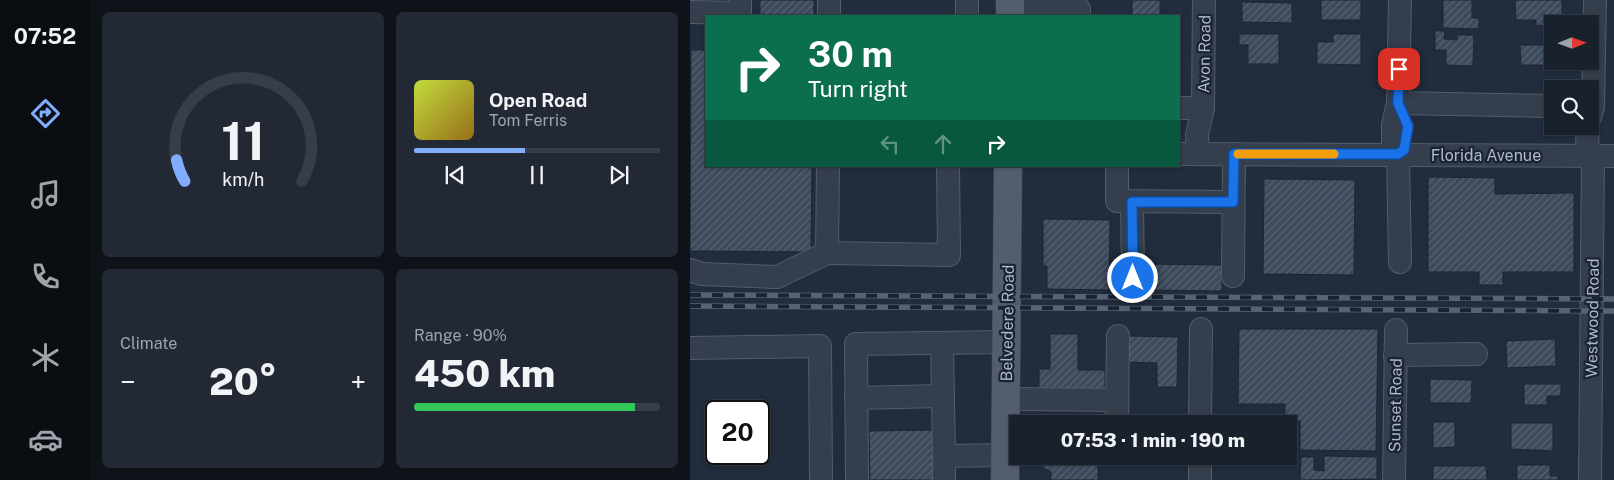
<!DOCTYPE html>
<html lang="en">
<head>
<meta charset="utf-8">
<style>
  body { margin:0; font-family:"Public Sans",sans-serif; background:#222935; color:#f1f3f6; height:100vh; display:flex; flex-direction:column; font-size:19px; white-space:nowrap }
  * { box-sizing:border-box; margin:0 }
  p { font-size:16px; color:#9fa3aa }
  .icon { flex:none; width:28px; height:28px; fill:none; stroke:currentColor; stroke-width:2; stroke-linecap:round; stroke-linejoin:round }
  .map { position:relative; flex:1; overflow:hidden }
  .panel { display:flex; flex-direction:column; gap:12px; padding:12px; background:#0e1219; width:600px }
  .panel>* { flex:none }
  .banner { position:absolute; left:15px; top:15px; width:475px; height:152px; border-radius:0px; box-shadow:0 1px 4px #0004,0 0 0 1px #373e49; background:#0b6e4f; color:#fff; overflow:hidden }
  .needle { width:32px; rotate:89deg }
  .tools { position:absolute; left:854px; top:15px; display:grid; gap:10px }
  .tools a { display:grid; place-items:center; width:55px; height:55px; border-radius:0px; background:#19212d; box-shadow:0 1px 4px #0004,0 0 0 1px #373e49; font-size:25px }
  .speed { position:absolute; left:15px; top:400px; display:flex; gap:10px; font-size:25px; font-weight:700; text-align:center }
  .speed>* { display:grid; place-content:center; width:65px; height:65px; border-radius:50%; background:#19212d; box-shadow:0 1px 4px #0004,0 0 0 1px #373e49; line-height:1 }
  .speed .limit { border:2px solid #111; border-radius:8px; background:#fff; color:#111 }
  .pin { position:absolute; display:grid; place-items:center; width:42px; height:42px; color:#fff; margin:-21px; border-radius:10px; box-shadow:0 2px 8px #0006 }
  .me { position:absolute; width:55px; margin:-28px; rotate:0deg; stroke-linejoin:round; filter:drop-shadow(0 0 4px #0008) }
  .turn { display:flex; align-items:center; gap:18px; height:105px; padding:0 20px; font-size:22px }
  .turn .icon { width:65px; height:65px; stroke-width:2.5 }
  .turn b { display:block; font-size:35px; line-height:42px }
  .lanes { display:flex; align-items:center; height:48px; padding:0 20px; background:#0003; justify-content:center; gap:25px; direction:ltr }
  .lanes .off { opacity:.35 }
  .big { font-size:38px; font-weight:800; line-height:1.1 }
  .panel .widget { flex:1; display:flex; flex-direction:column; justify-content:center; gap:8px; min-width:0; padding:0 18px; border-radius:8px; background:#222935 }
  .panel .dial { align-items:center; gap:0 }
  .dial svg { height:130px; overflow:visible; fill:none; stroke:#373e49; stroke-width:7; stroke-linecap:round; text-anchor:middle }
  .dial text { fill:#f1f3f6; stroke:none }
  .song { display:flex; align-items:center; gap:15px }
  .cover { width:60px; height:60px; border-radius:8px; background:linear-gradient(135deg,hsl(70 70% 55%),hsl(40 70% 35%)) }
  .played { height:5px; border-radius:2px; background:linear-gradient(90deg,#81adfc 45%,#373e49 45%) }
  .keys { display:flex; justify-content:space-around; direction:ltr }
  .heat { display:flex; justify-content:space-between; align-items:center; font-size:28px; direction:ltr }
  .charge { height:8px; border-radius:4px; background:linear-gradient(90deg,#34c759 90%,#373e49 0) }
  .panel .tiles { flex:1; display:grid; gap:12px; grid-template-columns:repeat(2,1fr) }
  .trip { position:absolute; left:319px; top:415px; width:288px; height:50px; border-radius:0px; background:#19212d; box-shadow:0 1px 4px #0004,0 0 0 1px #373e49; font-weight:800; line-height:50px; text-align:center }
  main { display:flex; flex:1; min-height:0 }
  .dock { display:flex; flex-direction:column; width:90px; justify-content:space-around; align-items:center; background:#0a0d12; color:#9fa3aa }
  .dock .icon { width:35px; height:35px }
  .dock .on { color:#81adfc }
  .dock b { font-size:22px; color:#f1f3f6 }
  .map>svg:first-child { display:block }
  .building { fill:url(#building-hatch); stroke:#1c2533 }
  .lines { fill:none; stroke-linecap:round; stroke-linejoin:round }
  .minor-casing { stroke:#535c6a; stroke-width:24 }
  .major-casing { stroke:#3e4755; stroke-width:29 }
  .minor { stroke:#353e4c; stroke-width:22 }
  .major { stroke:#535d6c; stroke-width:28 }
  .rail-casing { stroke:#576273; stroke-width:5.5 }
  .rail { stroke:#1a2331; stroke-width:4; stroke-dasharray:11; stroke-linecap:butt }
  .route-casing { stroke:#114b97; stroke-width:12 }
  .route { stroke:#1a73e8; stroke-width:9 }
  .slow { stroke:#f59e0b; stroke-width:9 }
  .labels { text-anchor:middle; stroke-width:4.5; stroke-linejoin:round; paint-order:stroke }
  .street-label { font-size:16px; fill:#b0b9c8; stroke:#1a2331 }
</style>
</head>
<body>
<main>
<nav class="dock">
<b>07:52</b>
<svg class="icon on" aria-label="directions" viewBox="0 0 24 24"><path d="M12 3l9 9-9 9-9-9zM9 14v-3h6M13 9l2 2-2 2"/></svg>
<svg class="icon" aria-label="music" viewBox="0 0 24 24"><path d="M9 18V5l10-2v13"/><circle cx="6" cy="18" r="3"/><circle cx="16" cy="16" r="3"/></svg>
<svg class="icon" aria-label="phone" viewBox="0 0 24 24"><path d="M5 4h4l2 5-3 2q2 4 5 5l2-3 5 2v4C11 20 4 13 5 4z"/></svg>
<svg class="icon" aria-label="climate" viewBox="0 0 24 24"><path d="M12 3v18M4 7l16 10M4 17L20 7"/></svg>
<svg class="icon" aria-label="car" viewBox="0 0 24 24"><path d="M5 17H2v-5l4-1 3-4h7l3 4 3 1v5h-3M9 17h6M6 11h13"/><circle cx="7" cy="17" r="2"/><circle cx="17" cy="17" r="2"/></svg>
</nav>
<section class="panel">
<div class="tiles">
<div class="widget dial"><svg viewBox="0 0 100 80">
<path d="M14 69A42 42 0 1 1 86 69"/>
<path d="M14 69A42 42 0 0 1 9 56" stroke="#81adfc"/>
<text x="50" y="56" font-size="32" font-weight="700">11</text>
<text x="50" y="72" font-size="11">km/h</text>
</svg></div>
<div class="widget">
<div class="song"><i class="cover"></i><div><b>Open Road</b><p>Tom Ferris</p></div></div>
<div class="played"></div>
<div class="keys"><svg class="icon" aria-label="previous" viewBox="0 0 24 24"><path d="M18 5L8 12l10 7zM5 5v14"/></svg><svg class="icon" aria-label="pause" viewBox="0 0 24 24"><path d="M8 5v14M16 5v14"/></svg><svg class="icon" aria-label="next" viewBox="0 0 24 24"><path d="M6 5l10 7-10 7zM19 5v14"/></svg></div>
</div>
<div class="widget"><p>Climate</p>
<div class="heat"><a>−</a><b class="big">20°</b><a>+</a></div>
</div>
<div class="widget"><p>Range · 90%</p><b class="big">450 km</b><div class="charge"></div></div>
</div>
</section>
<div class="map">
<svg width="924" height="480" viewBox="0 0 924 480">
  <defs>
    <pattern id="building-hatch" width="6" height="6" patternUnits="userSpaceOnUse" patternTransform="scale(1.25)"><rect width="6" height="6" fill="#3d4a5b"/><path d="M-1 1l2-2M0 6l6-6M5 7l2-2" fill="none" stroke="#566271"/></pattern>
  </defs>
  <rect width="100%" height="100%" fill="#212c3c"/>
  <g class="building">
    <rect x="70" y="0" width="54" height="16"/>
    <rect x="442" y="0" width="28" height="16"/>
    <rect x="631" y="0" width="40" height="20"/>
    <path d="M 753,0 L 782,0 L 782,18 L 789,18 L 789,29 L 753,28 Z"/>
    <path d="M 825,0 L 872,0 L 872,24 L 846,26 L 846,20 L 826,20 Z"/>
    <path d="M 552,2 L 602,3 L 602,23 L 552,22 Z"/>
    <path d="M 745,31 L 755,31 L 754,39 L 767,40 L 767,35 L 784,35 L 783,66 L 756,65 L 756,50 L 745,50 Z"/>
    <path d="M 549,34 L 589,34 L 589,64 L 558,64 L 558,45 L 549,45 Z"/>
    <path d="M 643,34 L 671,34 L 671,65 L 627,64 L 627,42 L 643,42 Z"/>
    <path d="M 830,45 L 862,45 L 864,65 L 831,65 Z"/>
    <path d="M 1,50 L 16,50 L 16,166 L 122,166 L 121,252 L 0,251 Z"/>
    <path d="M 738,177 L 805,178 L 805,194 L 884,193 L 884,272 L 813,272 L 813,285 L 789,285 L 789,272 L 738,272 Z"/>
    <path d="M 574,179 L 665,180 L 664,275 L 573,274 Z"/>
    <path d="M 353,219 L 420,220 L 419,290 L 357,289 L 357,266 L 353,266 Z"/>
    <path d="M 454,264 L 532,265 L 532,291 L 454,290 Z"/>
    <path d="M 549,329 L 688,329 L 686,451 L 610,450 L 610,421 L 595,421 L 595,404 L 548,404 Z"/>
    <path d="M 360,334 L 388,334 L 388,370 L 415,370 L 415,389 L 349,389 L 349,369 L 360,369 Z"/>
    <path d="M 436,336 L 488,337 L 487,387 L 467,387 L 467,363 L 435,362 Z"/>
    <path d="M 865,339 L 866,366 L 817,368 L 816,341 Z"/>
    <path d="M 740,379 L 782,380 L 781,403 L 740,403 Z"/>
    <path d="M 834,384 L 871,384 L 871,396 L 857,396 L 857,405 L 834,405 Z"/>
    <path d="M 743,422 L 765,422 L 765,447 L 743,448 Z"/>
    <path d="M 821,423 L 863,423 L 863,451 L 821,449 Z"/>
    <path d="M 243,430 L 243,480 L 180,480 L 179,431 Z"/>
    <path d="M 347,456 L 408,456 L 408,480 L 361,480 L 361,472 L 347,464 Z"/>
    <path d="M 634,456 L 687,457 L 687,479 L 610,480 L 611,457 L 624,457 L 624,470 L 634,471 Z"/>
    <path d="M 827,465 L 860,465 L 860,476 L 868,476 L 868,480 L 827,480 Z"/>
    <path d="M 743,466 L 796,466 L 797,480 L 743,480 Z"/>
  </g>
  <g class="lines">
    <defs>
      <g id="minor">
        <path d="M 277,0 L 277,16"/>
        <path d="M 710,0 L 708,103 L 703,125 L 703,144 L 708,155 L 710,262"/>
        <path d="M 320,10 L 389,9 L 389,16"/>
        <path d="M 0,12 L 50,13 L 50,0"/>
        <path d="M 139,16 L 139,0"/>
        <path d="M 708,103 L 862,106"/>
        <path d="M 489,108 L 513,108"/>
        <path d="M 900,117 L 903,107 L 905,0"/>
        <path d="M 898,126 L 897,146 L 903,156 L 900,480"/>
        <path d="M 489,154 L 924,156"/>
        <path d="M 508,154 L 507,135 L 513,108 L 514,0"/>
        <path d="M 138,166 L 137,253 L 259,255 L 258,166"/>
        <path d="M 427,166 L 427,201 L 543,202"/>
        <path d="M 442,202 L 443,278"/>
        <path d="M 0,270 L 12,274 L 87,277 L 137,253"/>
        <path d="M 543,276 L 544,154"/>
        <path d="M 252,343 L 254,456"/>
        <path d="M 0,348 L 130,346 L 131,480"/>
        <path d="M 705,355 L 786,354"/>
        <path d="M 166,398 L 252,396"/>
        <path d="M 316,399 L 427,400"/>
        <path d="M 427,424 L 428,336"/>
        <path d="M 510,424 L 511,329"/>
        <path d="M 167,480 L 166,344 L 317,342"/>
        <path d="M 254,480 L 254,456 L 315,455"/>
        <path d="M 510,480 L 510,456"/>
        <path d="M 704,480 L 706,330"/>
      </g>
      <g id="major">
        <path d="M 320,16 L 320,0"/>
        <path d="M 315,480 L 318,166"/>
      </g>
    </defs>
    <use href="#minor" class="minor-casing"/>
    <use href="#major" class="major-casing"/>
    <use href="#minor" class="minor"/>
    <use href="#major" class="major"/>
    <defs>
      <g id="rail">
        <path d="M 0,295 L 924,299"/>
        <path d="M 0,306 L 924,311"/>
      </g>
    </defs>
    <use href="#rail" class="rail-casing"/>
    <use href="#rail" class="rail"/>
  </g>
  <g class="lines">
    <defs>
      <path id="route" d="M 443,278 L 442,202 L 543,202 L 544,154 L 708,154 L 714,150 L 718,126 L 708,103 L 709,69"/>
    </defs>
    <use href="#route" class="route-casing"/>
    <use href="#route" class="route"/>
    <path class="slow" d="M 548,154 L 644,154"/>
  </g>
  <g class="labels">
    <g class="street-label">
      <text transform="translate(514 54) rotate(-89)" y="6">Avon Road</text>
      <text x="796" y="161">Florida Avenue</text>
      <text transform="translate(902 318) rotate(-89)" y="6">Westwood Road</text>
      <text transform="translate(317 323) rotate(-89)" y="6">Belvedere Road</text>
      <text transform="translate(705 405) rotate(-89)" y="6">Sunset Road</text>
    </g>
  </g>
</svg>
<div class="tools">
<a><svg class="needle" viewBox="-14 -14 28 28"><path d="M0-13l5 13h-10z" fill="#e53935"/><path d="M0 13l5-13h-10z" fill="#9fa3aa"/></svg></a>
<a><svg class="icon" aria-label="search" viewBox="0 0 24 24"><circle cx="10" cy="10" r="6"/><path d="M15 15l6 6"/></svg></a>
</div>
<div class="speed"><div class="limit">20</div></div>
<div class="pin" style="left:709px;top:69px;background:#d93025"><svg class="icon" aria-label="arrive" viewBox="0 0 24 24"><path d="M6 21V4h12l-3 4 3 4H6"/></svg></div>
<svg class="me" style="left:443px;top:278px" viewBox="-20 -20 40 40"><circle r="17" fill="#1a73e8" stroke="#fff" stroke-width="3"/><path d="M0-11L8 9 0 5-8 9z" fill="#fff"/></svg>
<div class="trip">07:53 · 1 min · 190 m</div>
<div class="banner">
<div class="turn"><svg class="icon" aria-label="right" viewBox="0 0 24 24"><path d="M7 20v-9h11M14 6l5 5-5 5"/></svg><div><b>30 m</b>Turn right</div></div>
<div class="lanes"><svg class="icon off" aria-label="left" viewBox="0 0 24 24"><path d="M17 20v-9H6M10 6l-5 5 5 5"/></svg><svg class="icon off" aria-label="ahead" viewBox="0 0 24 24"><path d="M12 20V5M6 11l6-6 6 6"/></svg><svg class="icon" aria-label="right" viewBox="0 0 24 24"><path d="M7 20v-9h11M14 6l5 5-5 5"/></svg></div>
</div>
</div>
</main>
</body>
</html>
